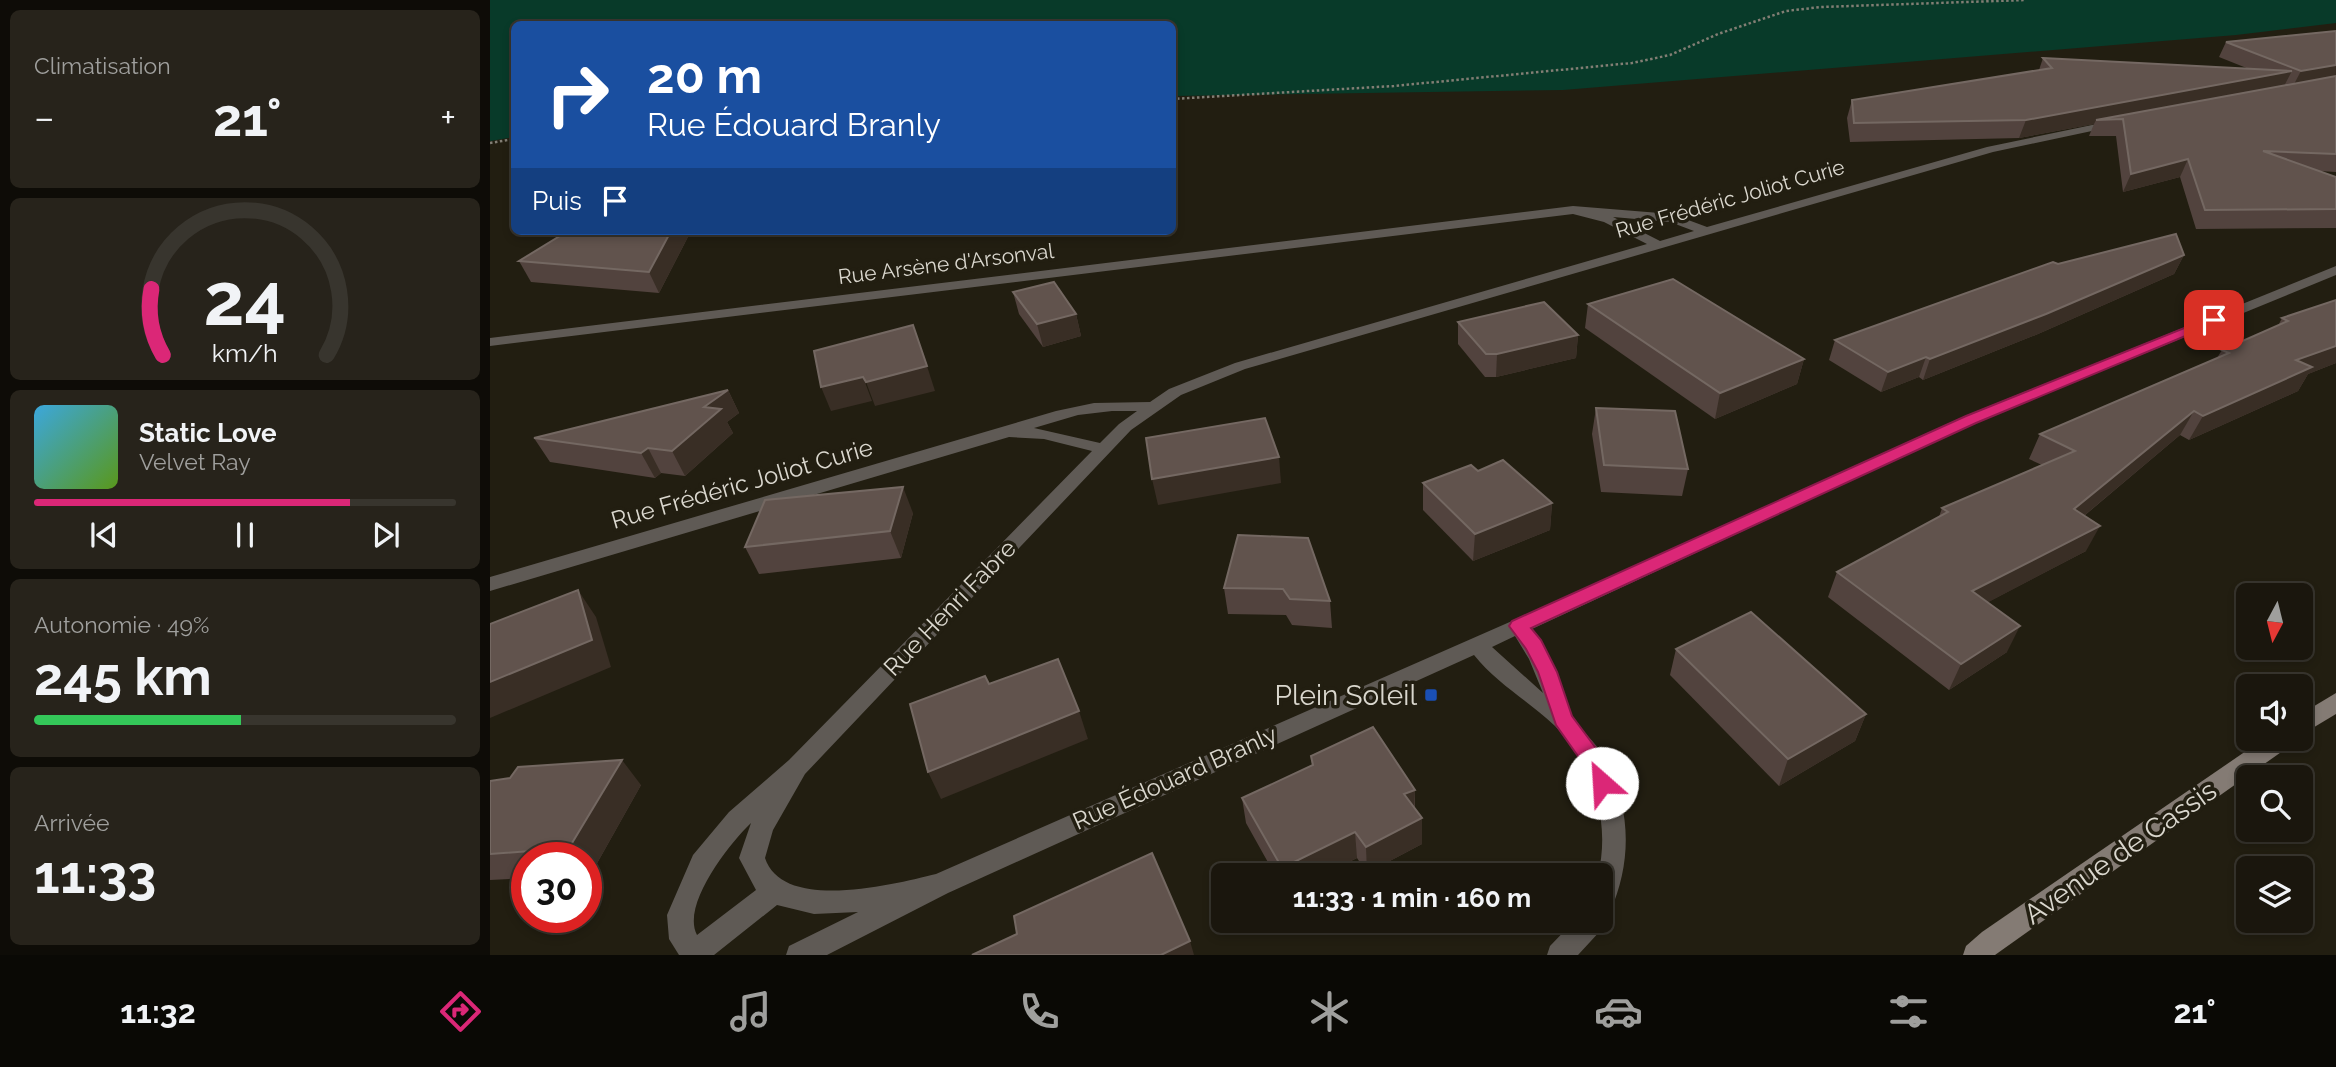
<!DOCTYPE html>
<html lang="fr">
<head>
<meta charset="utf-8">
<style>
  body { margin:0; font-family:Raleway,sans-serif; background:#27231b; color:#f1f3f6; height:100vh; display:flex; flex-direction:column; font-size:26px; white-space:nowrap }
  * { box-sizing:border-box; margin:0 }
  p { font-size:23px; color:#9f9f9d }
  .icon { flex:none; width:38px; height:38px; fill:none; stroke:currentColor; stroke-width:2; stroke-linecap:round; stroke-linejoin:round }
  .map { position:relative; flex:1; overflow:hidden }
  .panel { display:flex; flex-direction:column; gap:10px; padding:10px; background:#0e0c07; width:490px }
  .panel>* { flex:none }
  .guide { position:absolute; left:21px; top:21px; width:665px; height:214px; border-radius:10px; box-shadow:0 4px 10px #0003,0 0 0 2px #38352e; background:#1a4fa0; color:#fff; overflow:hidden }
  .needle { width:46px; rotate:187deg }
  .fabs { position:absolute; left:1746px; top:583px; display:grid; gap:14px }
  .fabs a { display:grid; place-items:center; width:77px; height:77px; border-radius:10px; background:#1a160d; box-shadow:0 4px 10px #0003,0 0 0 2px #38352e; font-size:35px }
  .speed { position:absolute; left:21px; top:842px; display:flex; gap:14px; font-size:35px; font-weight:700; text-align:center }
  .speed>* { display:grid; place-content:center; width:91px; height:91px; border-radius:50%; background:#1a160d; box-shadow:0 4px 10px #0003,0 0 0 2px #38352e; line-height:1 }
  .speed .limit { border:10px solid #d22; background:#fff; color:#111 }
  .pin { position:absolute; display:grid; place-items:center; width:60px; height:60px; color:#fff; margin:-30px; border-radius:14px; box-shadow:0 4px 10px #0006 }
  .me { position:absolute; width:77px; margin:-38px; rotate:334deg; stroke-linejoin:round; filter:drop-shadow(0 0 5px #0008) }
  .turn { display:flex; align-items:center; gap:24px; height:147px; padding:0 21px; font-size:32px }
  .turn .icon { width:91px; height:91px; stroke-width:2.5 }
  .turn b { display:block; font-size:49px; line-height:60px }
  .then { display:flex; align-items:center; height:66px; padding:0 21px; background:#0003; gap:14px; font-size:26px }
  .big { font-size:52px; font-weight:700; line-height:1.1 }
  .panel .widget { flex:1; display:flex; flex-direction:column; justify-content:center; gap:10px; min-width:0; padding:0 24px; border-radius:10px; background:#27231b }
  .panel .dial { align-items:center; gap:0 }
  .dial svg { height:182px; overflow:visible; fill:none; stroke:#38352e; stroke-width:7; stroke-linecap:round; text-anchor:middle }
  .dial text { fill:#f1f3f6; stroke:none }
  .song { display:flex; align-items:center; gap:21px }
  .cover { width:84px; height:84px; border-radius:10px; background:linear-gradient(135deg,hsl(200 70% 55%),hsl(90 70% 35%)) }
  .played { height:7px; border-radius:4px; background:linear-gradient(90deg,#db2777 75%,#38352e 75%) }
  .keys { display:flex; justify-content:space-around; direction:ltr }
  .heat { display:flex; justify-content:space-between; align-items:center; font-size:38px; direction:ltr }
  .charge { height:10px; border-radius:5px; background:linear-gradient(90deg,#34c759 49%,#38352e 0) }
  .trip { position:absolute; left:721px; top:863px; width:402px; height:70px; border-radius:10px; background:#1a160d; box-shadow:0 4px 10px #0003,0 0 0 2px #38352e; font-weight:700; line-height:70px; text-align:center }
  .menu { display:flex; height:112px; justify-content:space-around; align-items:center; background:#0a0905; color:#9f9f9d }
  .menu .icon { width:49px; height:49px }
  .menu .current { color:#db2777 }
  .menu b { font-size:32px; color:#f1f3f6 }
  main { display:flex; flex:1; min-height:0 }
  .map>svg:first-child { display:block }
  .green { fill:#083a29 }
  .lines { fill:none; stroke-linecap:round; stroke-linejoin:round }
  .path { stroke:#827e74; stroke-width:2.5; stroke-dasharray:2.5 2.5; stroke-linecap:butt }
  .minor { fill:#5f5a55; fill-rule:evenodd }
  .secondary { fill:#847b74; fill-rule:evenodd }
  .wall { fill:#52433e }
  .shaded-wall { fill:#392e25 }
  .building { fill:#61534d; stroke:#746862; stroke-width:2 }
  .route { fill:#db2777; stroke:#8e194d; stroke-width:2 }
  .transit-dot { fill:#1a4fb4; stroke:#221e11; stroke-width:2.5 }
  .labels { text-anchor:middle; stroke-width:7; stroke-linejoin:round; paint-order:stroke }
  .far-street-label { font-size:21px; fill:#dad7ce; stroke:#221e11 }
  .street-label { font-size:24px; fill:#dad7ce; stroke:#221e11 }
  .near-poi-label { font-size:28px; fill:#dad7ce; stroke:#221e11; text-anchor:end }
  .near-street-label { font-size:28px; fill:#dad7ce; stroke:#221e11 }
</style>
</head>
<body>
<main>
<section class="panel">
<div class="widget"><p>Climatisation</p>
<div class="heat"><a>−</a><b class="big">21°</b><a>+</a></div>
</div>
<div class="widget dial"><svg viewBox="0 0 100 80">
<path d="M14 69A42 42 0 1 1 86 69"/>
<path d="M14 69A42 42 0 0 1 9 40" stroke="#db2777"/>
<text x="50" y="56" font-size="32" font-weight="700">24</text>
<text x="50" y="72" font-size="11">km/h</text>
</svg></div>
<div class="widget">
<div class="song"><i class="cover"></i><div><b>Static Love</b><p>Velvet Ray</p></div></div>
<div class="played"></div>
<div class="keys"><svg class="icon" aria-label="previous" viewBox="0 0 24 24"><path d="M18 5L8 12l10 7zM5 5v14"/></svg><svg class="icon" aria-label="pause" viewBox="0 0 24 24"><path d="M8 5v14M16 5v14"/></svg><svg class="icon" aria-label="next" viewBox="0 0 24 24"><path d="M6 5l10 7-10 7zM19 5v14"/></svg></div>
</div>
<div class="widget"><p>Autonomie · 49%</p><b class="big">245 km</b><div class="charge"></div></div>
<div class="widget"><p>Arrivée</p><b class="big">11:33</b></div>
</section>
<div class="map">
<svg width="1846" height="955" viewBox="0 0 1846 955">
  <rect width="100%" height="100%" fill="#221e11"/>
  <path class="green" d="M 0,0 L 1846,0 L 1846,23 L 1746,35 L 1073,90 L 683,96 L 682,24 L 24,24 L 24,137 L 0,141 Z"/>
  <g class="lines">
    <g class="path">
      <path d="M 682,99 L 904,86 L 1142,63 L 1180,55 L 1228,34 L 1296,11 L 1331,7 L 1535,0"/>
      <path d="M 0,143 L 24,139"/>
    </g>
    <path class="minor" d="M 1626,120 L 1631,123 L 1630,125 L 1503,152 L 755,369 L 691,395 L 641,430 L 315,774 L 283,830 L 275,858 C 293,913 405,884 446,874 L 1022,621 L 1475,416 L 1846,266 L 1846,275 L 1487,422 L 1042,629 C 1054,646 1064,666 1072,686 C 1076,696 1078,708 1083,717 C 1091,731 1105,741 1113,756 C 1141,805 1143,860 1120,912 L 1114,914 L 1116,920 L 1112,929 L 1088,955 L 1057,955 L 1060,946 L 1085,920 L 1111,920 L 1111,875 L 1108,875 C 1121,822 1103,764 1065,726 C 1039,701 1007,684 984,655 L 458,893 L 337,955 L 296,955 L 299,946 L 368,912 L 324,914 L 287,905 L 224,955 L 189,955 L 179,939 L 177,915 L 203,855 L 239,812 L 299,760 L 602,451 L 554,439 L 519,437 L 0,591 L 0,577 L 566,411 L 604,403 L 660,402 L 679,389 L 745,363 L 1157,244 L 1114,222 L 1083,214 L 0,346 L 0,338 L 1083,206 L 1182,214 L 1217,227 L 1497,147 ZM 1123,217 L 1180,222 L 1204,231 L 1170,241 ZM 622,411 L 647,411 L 629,424 L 610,443 L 544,428 L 588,415 ZM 1025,636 L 1039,659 L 1053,693 L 1002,647 ZM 261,823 L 249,858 L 266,890 L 207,935 C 191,905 239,844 261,823 Z"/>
    <g class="secondary">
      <path d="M 1846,693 L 1846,714 L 1811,735 L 1811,714 Z"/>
      <path d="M 1775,738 L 1804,738 L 1801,745 L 1505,955 L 1473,955 L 1476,946 L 1492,932 Z"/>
    </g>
  </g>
  <g class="wall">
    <path d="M 1846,31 L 1846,172 L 1829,171 L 1846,177 L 1846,228 L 1706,229 L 1690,177 L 1633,192 L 1626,136 L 1599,136 L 1604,124 L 1529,138 L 1360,142 L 1357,118 L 1362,100 L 1549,70 L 1553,58 L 1759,69 L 1729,57 L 1736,42 Z"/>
    <path d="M 201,231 L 169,293 L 41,282 L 29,261 Z"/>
    <path d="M 477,231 L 565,231 L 562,235 L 478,235 Z"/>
    <path d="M 1694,255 L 1684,274 L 1548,334 L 1433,380 L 1429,377 L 1391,392 L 1339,360 L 1345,340 L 1568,264 Z"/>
    <path d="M 523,292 L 586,314 L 591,336 L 553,347 L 529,314 Z"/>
    <path d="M 1846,300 L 1846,363 L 1818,374 L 1808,391 L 1699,440 L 1690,435 L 1594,516 L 1596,551 L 1498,602 L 1517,652 L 1459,690 L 1338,597 L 1347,572 L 1449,517 L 1452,508 L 1552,465 L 1539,459 L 1550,434 L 1727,358 L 1732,350 L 1788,326 L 1792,318 Z"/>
    <path d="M 1098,304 L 1314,359 L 1307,384 L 1225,419 L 1095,328 Z"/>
    <path d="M 968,322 L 1088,335 L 1086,358 L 1006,377 L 995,377 L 968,344 Z"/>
    <path d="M 238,390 L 249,413 L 237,422 L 243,433 L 195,476 L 171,473 L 165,478 L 60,462 L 44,438 Z"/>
    <path d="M 1106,408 L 1198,469 L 1192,496 L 1111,492 L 1102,434 Z"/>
    <path d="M 988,471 L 1062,503 L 1060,530 L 983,561 L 933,510 L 933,483 Z"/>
    <path d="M 423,513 L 411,558 L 269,574 L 255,547 Z"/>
    <path d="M 748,535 L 840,601 L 842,628 L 802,625 L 796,615 L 738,614 L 734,588 Z"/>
    <path d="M 1186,649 L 1376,714 L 1365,741 L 1289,786 L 1180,675 Z"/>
    <path d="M 821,756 L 925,790 L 925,808 L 932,844 L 877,873 L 867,858 L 833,875 L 785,875 L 756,823 L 752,798 L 822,766 Z"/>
    <path d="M 0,781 L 151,785 L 101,874 L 96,874 L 96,858 L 37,858 L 37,878 L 0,880 Z"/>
  </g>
  <g class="shaded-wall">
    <path d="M 1846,65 L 1846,78 L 1803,86 L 1811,71 Z"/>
    <path d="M 1802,71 L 1793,88 L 1606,120 L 1604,124 L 1529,138 L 1536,120 Z"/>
    <path d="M 1698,159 L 1690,177 L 1633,192 L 1641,174 Z"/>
    <path d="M 181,231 L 201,231 L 169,293 L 159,272 Z"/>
    <path d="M 1694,255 L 1684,274 L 1548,334 L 1433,380 L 1440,359 Z"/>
    <path d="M 586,314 L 591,336 L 553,347 L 547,324 Z"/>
    <path d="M 1088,335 L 1086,358 L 1006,377 L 1007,354 Z"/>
    <path d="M 1846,346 L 1846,363 L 1818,374 L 1808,391 L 1699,440 L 1713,416 L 1806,360 Z"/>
    <path d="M 1436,357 L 1429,377 L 1391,392 L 1398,372 Z"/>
    <path d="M 1314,359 L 1307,384 L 1225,419 L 1230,393 Z"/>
    <path d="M 437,366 L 445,391 L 385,406 L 376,382 Z"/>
    <path d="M 373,377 L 382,401 L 341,411 L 331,387 Z"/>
    <path d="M 238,390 L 249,413 L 237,422 L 243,433 L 195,476 L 182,451 L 214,407 Z"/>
    <path d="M 1704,411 L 1690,435 L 1571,535 L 1584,509 Z"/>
    <path d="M 158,448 L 171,473 L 165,478 L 151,453 Z"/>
    <path d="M 789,457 L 791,483 L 668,505 L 662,479 Z"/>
    <path d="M 413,487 L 423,513 L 411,558 L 400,531 Z"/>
    <path d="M 1062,503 L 1060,530 L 983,561 L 985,534 Z"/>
    <path d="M 1610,526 L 1596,551 L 1470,617 L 1482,591 Z"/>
    <path d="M 88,590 L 106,617 L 121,667 L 0,718 L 0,682 Z"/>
    <path d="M 1530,626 L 1517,652 L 1459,690 L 1471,664 Z"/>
    <path d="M 589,711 L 598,739 L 451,799 L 438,772 Z"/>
    <path d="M 1376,714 L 1365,741 L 1289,786 L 1298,759 Z"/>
    <path d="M 132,760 L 151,785 L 101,874 L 96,868 L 96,858 L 87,858 L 79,848 Z"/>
    <path d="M 925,790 L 924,816 L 914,794 Z"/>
    <path d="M 932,818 L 932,844 L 877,873 L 876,847 Z"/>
    <path d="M 865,832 L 867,858 L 833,875 L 793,875 L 792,868 Z"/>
    <path d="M 700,941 L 704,955 L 671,955 Z"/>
  </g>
  <g class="building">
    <path d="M 1846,31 L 1846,65 L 1811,71 L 1736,42 Z"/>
    <path d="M 1553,58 L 1802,71 L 1536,120 L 1364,123 L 1362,100 L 1562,68 Z"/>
    <path d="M 1846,76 L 1846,154 L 1773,151 L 1846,177 L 1846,209 L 1715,210 L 1698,159 L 1641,174 L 1633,119 L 1606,120 Z"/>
    <path d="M 78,231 L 181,231 L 159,272 L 29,261 Z"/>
    <path d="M 1686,234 L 1694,255 L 1556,314 L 1440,359 L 1436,357 L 1398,372 L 1345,340 L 1563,262 L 1568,264 Z"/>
    <path d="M 1183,279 L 1314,359 L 1230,393 L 1098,304 Z"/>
    <path d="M 564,282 L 586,314 L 547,324 L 523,292 Z"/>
    <path d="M 1846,300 L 1846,346 L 1806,360 L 1822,367 L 1713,416 L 1704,411 L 1584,509 L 1610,526 L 1482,591 L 1530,626 L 1471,664 L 1347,572 L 1458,512 L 1452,508 L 1585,451 L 1550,434 L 1739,353 L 1732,350 L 1798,321 L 1792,318 Z"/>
    <path d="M 1054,302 L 1088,335 L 1007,354 L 996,354 L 968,322 Z"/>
    <path d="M 423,325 L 437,366 L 376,382 L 373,377 L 331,387 L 324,351 Z"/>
    <path d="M 238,390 L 214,407 L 231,409 L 182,451 L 158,448 L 151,453 L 44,438 Z"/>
    <path d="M 1106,408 L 1185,411 L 1198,469 L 1114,465 Z"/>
    <path d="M 775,418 L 789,457 L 662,479 L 656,438 Z"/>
    <path d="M 1013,460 L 1062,503 L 985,534 L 933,483 L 981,465 L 988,471 Z"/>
    <path d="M 413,487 L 400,531 L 255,547 L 275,500 Z"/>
    <path d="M 748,535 L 818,538 L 840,601 L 800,599 L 793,589 L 734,588 Z"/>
    <path d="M 88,590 L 102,640 L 0,682 L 0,624 Z"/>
    <path d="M 1261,612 L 1376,714 L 1298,759 L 1186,649 Z"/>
    <path d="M 568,659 L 589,711 L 438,772 L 420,704 L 495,676 L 499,684 Z"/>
    <path d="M 883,727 L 925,790 L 914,794 L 932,818 L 876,847 L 865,832 L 792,868 L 752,798 L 823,765 L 821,756 Z"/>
    <path d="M 132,760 L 79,848 L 0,854 L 0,781 L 20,778 L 28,767 Z"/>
    <path d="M 662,853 L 700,941 L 671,955 L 482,955 L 527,934 L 524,916 Z"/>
  </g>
  <path class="route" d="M 1724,316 L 1729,317 L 1729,322 L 1486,423 L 1041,628 L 1051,640 L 1067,672 L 1082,716 L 1114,759 L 1123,783 L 1120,790 L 1112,793 L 1105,790 L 1097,769 L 1066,725 L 1048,672 L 1036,649 L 1019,626 L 1022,621 L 1476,416 Z"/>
  <rect class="transit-dot" x="934" y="688" width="14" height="14" rx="3.5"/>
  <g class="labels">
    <g class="far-street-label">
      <text transform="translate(1240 199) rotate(-16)" y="7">Rue Frédéric Joliot Curie</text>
      <text transform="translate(456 264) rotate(-7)" y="7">Rue Arsène d'Arsonval</text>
    </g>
    <g class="street-label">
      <text transform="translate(252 484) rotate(-16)" y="8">Rue Frédéric Joliot Curie</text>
      <text transform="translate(460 608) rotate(-46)" y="8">Rue Henri Fabre</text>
      <text transform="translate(685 778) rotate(-24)" y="8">Rue Édouard Branly</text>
    </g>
    <g class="near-poi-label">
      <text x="927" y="705">Plein Soleil</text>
    </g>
    <g class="near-street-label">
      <text transform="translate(1630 852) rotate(-35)" y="10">Avenue de Cassis</text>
    </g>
  </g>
</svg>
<div class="fabs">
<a><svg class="needle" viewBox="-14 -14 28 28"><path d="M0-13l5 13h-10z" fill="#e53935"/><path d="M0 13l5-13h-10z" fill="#9f9f9d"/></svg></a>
<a><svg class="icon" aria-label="sound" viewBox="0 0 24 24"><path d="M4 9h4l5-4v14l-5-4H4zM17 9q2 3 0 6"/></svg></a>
<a><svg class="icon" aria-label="search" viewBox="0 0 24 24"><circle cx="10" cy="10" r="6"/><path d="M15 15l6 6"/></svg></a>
<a><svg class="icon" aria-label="layers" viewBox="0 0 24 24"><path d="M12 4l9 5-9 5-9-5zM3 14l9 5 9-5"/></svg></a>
</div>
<div class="speed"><div class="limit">30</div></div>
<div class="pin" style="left:1724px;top:320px;background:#d93025"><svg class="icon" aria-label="arrive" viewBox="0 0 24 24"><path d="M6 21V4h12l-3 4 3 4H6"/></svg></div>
<svg class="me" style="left:1112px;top:783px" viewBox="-20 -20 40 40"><circle r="19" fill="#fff"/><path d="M0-13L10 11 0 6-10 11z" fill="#db2777"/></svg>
<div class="trip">11:33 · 1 min · 160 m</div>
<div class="guide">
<div class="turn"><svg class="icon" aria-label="right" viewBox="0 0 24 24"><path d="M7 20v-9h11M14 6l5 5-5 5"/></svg><div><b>20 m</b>Rue Édouard Branly</div></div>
<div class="then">Puis<svg class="icon" aria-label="arrive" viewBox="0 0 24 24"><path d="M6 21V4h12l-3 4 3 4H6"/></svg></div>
</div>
</div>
</main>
<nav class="menu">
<b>11:32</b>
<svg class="icon current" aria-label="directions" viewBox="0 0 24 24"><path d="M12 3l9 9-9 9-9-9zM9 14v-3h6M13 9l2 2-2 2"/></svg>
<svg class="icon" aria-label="music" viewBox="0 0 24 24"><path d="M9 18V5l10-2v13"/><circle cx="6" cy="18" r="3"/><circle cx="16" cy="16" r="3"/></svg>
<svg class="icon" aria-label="phone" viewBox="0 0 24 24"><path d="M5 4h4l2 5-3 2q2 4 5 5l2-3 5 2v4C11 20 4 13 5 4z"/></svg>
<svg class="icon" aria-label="climate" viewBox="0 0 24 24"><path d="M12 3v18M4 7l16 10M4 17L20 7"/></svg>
<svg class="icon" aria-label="car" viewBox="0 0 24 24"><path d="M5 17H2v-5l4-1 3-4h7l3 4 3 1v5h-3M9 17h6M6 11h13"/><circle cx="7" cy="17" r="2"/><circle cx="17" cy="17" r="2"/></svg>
<svg class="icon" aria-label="filters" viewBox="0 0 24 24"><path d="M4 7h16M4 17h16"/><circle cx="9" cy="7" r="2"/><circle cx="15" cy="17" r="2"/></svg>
<b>21°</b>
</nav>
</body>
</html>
